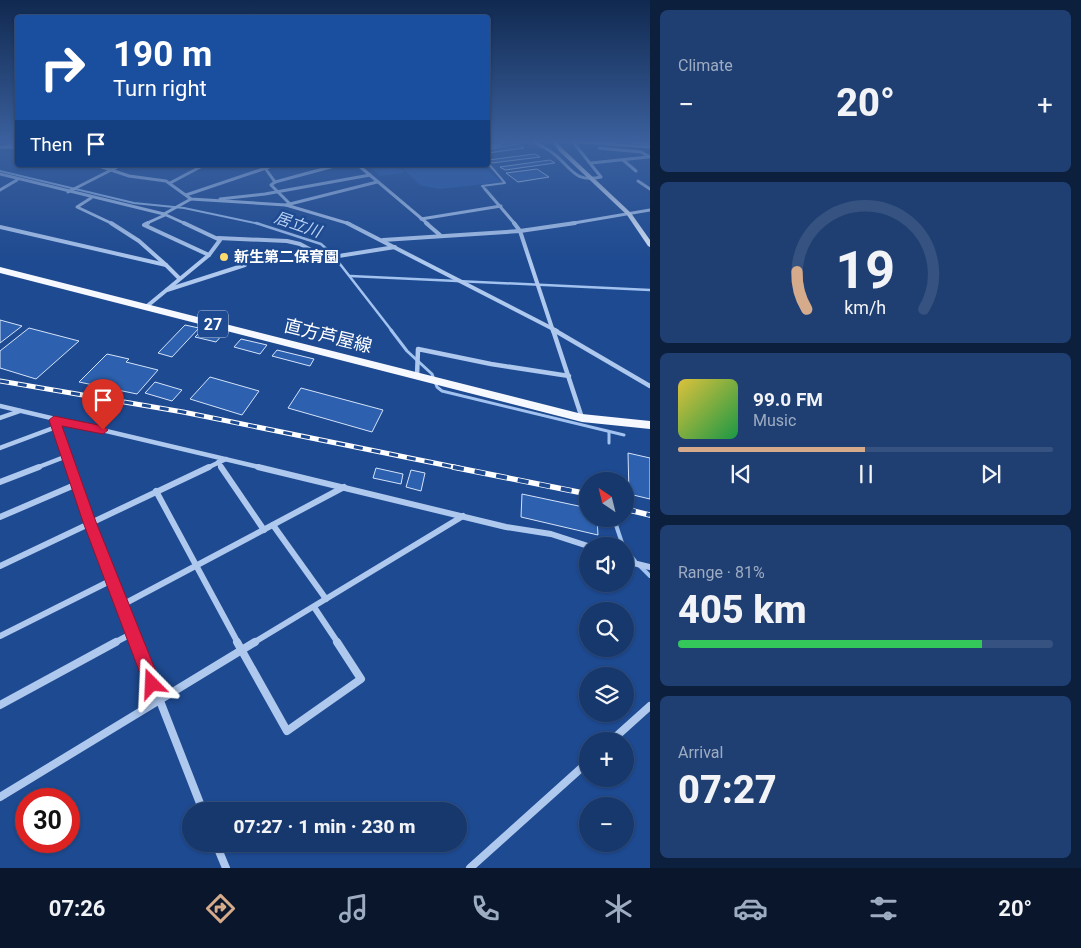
<!DOCTYPE html>
<html lang="en">
<head>
<meta charset="utf-8">
<style>
  body { margin:0; font-family:Roboto,"Noto Sans JP",sans-serif; background:#1f3f72; color:#f1f3f6; height:100vh; display:flex; flex-direction:column; font-size:19px; white-space:nowrap }
  * { box-sizing:border-box; margin:0 }
  p { font-size:16px; color:#9eacc2 }
  .icon { flex:none; width:28px; height:28px; fill:none; stroke:currentColor; stroke-width:2; stroke-linecap:round; stroke-linejoin:round }
  .map { position:relative; flex:1; overflow:hidden }
  .details { display:flex; flex-direction:column; gap:10px; padding:10px; background:#0c1f3c; width:431px }
  .details>* { flex:none }
  .banner { position:absolute; left:15px; top:15px; width:475px; height:152px; border-radius:5px; box-shadow:0 1px 4px #0004,0 0 0 1px #355280; background:#1a4fa0; color:#fff; overflow:hidden }
  .needle { width:32px; rotate:325deg }
  .controls { position:absolute; left:579px; top:472px; display:grid; gap:10px }
  .controls a { display:grid; place-items:center; width:55px; height:55px; border-radius:50%; background:#16386d; box-shadow:0 1px 4px #0004,0 0 0 1px #355280; font-size:25px }
  .speed { position:absolute; left:15px; top:788px; display:flex; gap:10px; font-size:25px; font-weight:700; text-align:center }
  .speed>* { display:grid; place-content:center; width:65px; height:65px; border-radius:50%; background:#16386d; box-shadow:0 1px 4px #0004,0 0 0 1px #355280; line-height:1 }
  .speed .limit { border:8px solid #d22; background:#fff; color:#111 }
  .pin { position:absolute; display:grid; place-items:center; width:42px; height:42px; color:#fff; margin:-51px -21px; border-radius:50% 50% 50% 0; rotate:-45deg; box-shadow:0 0 5px #0007 }
  .pin .icon { rotate:45deg }
  .me { position:absolute; width:55px; margin:-28px; rotate:339deg; stroke-linejoin:round; filter:drop-shadow(0 0 4px #0008) }
  .turn { display:flex; align-items:center; gap:18px; height:105px; padding:0 15px; font-size:22px }
  .turn .icon { width:65px; height:65px; stroke-width:2.5 }
  .turn b { display:block; font-size:35px; line-height:42px }
  .then { display:flex; align-items:center; height:48px; padding:0 15px; background:#0003; gap:10px; font-size:19px }
  .big { font-size:38px; font-weight:800; line-height:1.1 }
  .details .tile { flex:1; display:flex; flex-direction:column; justify-content:center; gap:8px; min-width:0; padding:0 18px; border-radius:8px; background:#1f3f72 }
  .details .dial { align-items:center; gap:0 }
  .dial svg { height:130px; overflow:visible; fill:none; stroke:#355280; stroke-width:7; stroke-linecap:round; text-anchor:middle }
  .dial text { fill:#f1f3f6; stroke:none }
  .song { display:flex; align-items:center; gap:15px }
  .cover { width:60px; height:60px; border-radius:8px; background:linear-gradient(135deg,hsl(50 70% 55%),hsl(140 70% 35%)) }
  .played { height:5px; border-radius:2px; background:linear-gradient(90deg,#d6ab8b 50%,#355280 50%) }
  .keys { display:flex; justify-content:space-around; direction:ltr }
  .heat { display:flex; justify-content:space-between; align-items:center; font-size:28px; direction:ltr }
  .charge { height:8px; border-radius:4px; background:linear-gradient(90deg,#34c759 81%,#355280 0) }
  .trip { position:absolute; left:182px; top:802px; width:285px; height:50px; border-radius:25px; background:#16386d; box-shadow:0 1px 4px #0004,0 0 0 1px #355280; font-weight:800; line-height:50px; text-align:center }
  .tabs { display:flex; height:80px; justify-content:space-around; align-items:center; background:#09162c; color:#9eacc2 }
  .tabs .icon { width:35px; height:35px }
  .tabs .current { color:#d6ab8b }
  .tabs b { font-size:22px; color:#f1f3f6 }
  main { display:flex; flex:1; min-height:0 }
  .map>svg:first-child { display:block }
  .green { fill:#275baa }
  .lines { fill:none; stroke-linecap:round; stroke-linejoin:round }
  .stream-far3 { stroke:#a2c2ef; stroke-width:2 }
  .stream-far2 { stroke:#a2c2ef; stroke-width:2.5 }
  .stream-far1 { stroke:#a2c2ef; stroke-width:3 }
  .stream { stroke:#a2c2ef; stroke-width:4 }
  .building { fill:#2d61af; stroke:#d4e3fa }
  .lane { stroke:#aec8ee; stroke-width:2 }
  .street-far4 { stroke:#aec8ee; stroke-width:3 }
  .street-far3 { stroke:#aec8ee; stroke-width:4 }
  .street-far2 { stroke:#aec8ee; stroke-width:4.5 }
  .street-far1 { stroke:#aec8ee; stroke-width:6 }
  .street { stroke:#aec8ee; stroke-width:8 }
  .secondary { fill:#dbe7fa; fill-rule:evenodd }
  .primary { fill:#f5f8ff; fill-rule:evenodd }
  .rail-far1-casing { stroke:#fff; stroke-width:5 }
  .rail-casing { stroke:#fff; stroke-width:5.5 }
  .rail-far1 { stroke:#1e4a91; stroke-width:3; stroke-dasharray:9; stroke-linecap:butt }
  .rail { stroke:#1e4a91; stroke-width:4; stroke-dasharray:11; stroke-linecap:butt }
  .route { fill:#e11d48; stroke:#92132f }
  .poi-dot { fill:#fcda6e; stroke:#1e4a91; stroke-width:2 }
  .labels { text-anchor:middle; stroke-width:5; stroke-linejoin:round; paint-order:stroke }
  .far-poi-label { font-size:15px; font-weight:bold; fill:#fff; stroke:#1e4a91; text-anchor:start }
  .far-water-label { font-size:16px; font-style:italic; fill:#bad2f5; stroke:#1e4a91 }
  .shield { fill:#1e4a91; stroke:#bcc9de; stroke-width:1 }
  .shield-label { font-size:16px; font-weight:bold; fill:#fff }
  .street-label { font-size:18px; fill:#fff; stroke:#1e4a91 }
</style>
</head>
<body>
<main>
<div class="map">
<svg width="650" height="868" viewBox="0 0 650 868">
  <rect width="100%" height="100%" fill="#1e4a91"/>
  <g class="green">
    <path d="M 368,165 L 397,165 L 404,171 L 404,173 L 380,176 Z"/>
    <path d="M 399,165 L 481,165 L 502,182 L 439,189 L 420,185 Z"/>
  </g>
  <g class="lines">
    <path class="stream-far3" d="M 0,171 L 134,203 L 184,208 L 260,224"/>
    <g class="stream-far2">
      <path d="M 256,223 L 321,244 L 333,255 L 392,331"/>
      <path d="M 350,276 L 650,290"/>
    </g>
    <g class="stream-far1">
      <path d="M 391,330 L 407,351 L 432,374 L 437,387 L 442,391 L 624,435"/>
      <path d="M 609,432 L 609,443"/>
    </g>
    <g class="stream">
      <path d="M 616,525 L 623,546"/>
      <path d="M 625,549 L 635,561"/>
      <path d="M 640,566 L 650,576"/>
    </g>
  </g>
  <g class="building">
    <path d="M 518,144 L 524,148 L 488,153 L 488,149 Z"/>
    <path d="M 535,154 L 540,157 L 492,163 L 488,160 Z"/>
    <path d="M 550,160 L 555,163 L 505,170 L 500,167 Z"/>
    <path d="M 537,169 L 549,177 L 518,182 L 506,173 Z"/>
    <path d="M 0,320 L 22,326 L 0,343 Z"/>
    <path d="M 185,325 L 199,328 L 172,357 L 158,353 Z"/>
    <path d="M 29,328 L 79,341 L 36,379 L 0,368 L 0,351 Z"/>
    <path d="M 203,329 L 223,334 L 216,342 L 195,337 Z"/>
    <path d="M 241,339 L 267,345 L 260,354 L 234,347 Z"/>
    <path d="M 277,350 L 314,359 L 310,366 L 272,356 Z"/>
    <path d="M 107,354 L 129,359 L 126,362 L 158,370 L 137,394 L 79,382 Z"/>
    <path d="M 210,377 L 259,391 L 242,415 L 190,399 Z"/>
    <path d="M 155,382 L 182,390 L 172,401 L 145,393 Z"/>
    <path d="M 301,388 L 383,410 L 372,432 L 288,408 Z"/>
    <path d="M 628,453 L 650,458 L 650,499 L 629,494 Z"/>
    <path d="M 376,468 L 403,474 L 401,484 L 373,478 Z"/>
    <path d="M 411,470 L 425,473 L 421,491 L 406,487 Z"/>
    <path d="M 522,494 L 588,508 L 588,519 L 597,519 L 598,535 L 521,517 Z"/>
  </g>
  <g class="lines">
    <g class="lane">
      <path d="M 488,146 L 501,145 L 502,142"/>
      <path d="M 485,189 L 482,186 L 505,183 L 488,163"/>
    </g>
    <g class="street-far4">
      <path d="M 500,141 L 502,142"/>
      <path d="M 534,141 C 540,146 548,149 554,154 C 572,168 574,183 601,177 L 573,142"/>
      <path d="M 563,141 L 650,147"/>
      <path d="M 624,141 L 650,144"/>
      <path d="M 8,145 L 18,142"/>
      <path d="M 0,147 L 18,147"/>
      <path d="M 599,148 L 641,152 L 650,157"/>
      <path d="M 623,160 L 636,171"/>
      <path d="M 591,163 L 648,157"/>
      <path d="M 96,165 L 129,176 L 166,181 L 191,199 L 286,205 L 350,224"/>
      <path d="M 358,165 L 428,224"/>
      <path d="M 265,168 L 275,182"/>
      <path d="M 0,174 L 164,214 L 186,224"/>
      <path d="M 638,181 L 650,189"/>
      <path d="M 275,182 L 338,165"/>
      <path d="M 275,182 L 271,185 L 290,204"/>
      <path d="M 170,183 L 204,165"/>
      <path d="M 485,189 L 515,224"/>
      <path d="M 0,190 L 17,180"/>
      <path d="M 68,192 L 121,165"/>
      <path d="M 186,195 L 275,165"/>
      <path d="M 91,198 L 77,207 L 113,224"/>
      <path d="M 220,199 L 265,194 L 370,175"/>
      <path d="M 286,205 L 377,182"/>
      <path d="M 164,214 L 191,199"/>
      <path d="M 421,219 L 501,206"/>
      <path d="M 145,224 L 165,215"/>
      <path d="M 568,224 L 650,210"/>
    </g>
    <g class="street-far3">
      <path d="M 111,223 L 139,241 L 166,265"/>
      <path d="M 148,223 L 144,225 L 209,255"/>
      <path d="M 347,223 L 557,331"/>
      <path d="M 426,223 L 440,235"/>
      <path d="M 514,223 L 520,231 L 553,331"/>
      <path d="M 0,227 L 166,265 L 179,278"/>
      <path d="M 218,238 L 287,241 L 300,244 L 326,258 L 395,247"/>
      <path d="M 383,240 L 520,231 L 575,223"/>
      <path d="M 167,290 L 245,265"/>
      <path d="M 146,307 L 209,255 L 220,240 L 184,223"/>
    </g>
    <g class="street-far2">
      <path d="M 553,330 L 582,418"/>
      <path d="M 554,330 L 650,386"/>
      <path d="M 417,376 L 418,349 L 491,364 L 569,376"/>
      <path d="M 0,406 L 263,468"/>
      <path d="M 0,418 L 20,411"/>
      <path d="M 54,420 L 71,468"/>
      <path d="M 0,448 L 56,427"/>
      <path d="M 218,462 L 222,468"/>
      <path d="M 36,468 L 67,456"/>
      <path d="M 207,468 L 226,459"/>
    </g>
    <g class="street-far1">
      <path d="M 70,467 L 137,643"/>
      <path d="M 221,467 L 264,530"/>
      <path d="M 258,467 L 506,527 L 551,534 L 588,546"/>
      <path d="M 0,482 L 39,467"/>
      <path d="M 156,491 L 238,643"/>
      <path d="M 0,517 L 77,484"/>
      <path d="M 273,525 L 326,599"/>
      <path d="M 625,561 L 650,567"/>
      <path d="M 0,566 L 209,467"/>
      <path d="M 122,605 L 344,487"/>
      <path d="M 314,607 L 338,643"/>
      <path d="M 0,636 L 112,580"/>
      <path d="M 114,643 L 133,633"/>
      <path d="M 253,643 L 463,516"/>
    </g>
    <g class="street">
      <path d="M 137,642 L 203,811"/>
      <path d="M 237,642 L 287,731 L 361,679 L 337,642"/>
      <path d="M 0,705 L 116,642"/>
      <path d="M 611,741 L 650,706"/>
      <path d="M 0,797 L 255,642"/>
      <path d="M 216,844 L 226,868"/>
      <path d="M 470,868 L 588,762"/>
    </g>
    <path class="secondary" d="M 551,141 L 556,141 L 563,149 L 631,213 L 650,240 L 650,247 L 648,246 L 627,215 L 559,151 Z"/>
    <path class="primary" d="M 0,267 L 582,414 L 650,421 L 650,429 L 582,422 L 0,273 Z"/>
    <defs>
      <path id="rail-far1" d="M 0,381 L 183,412 L 459,468"/>
      <g id="rail">
        <path d="M 453,467 L 588,494"/>
        <path d="M 625,509 L 650,515"/>
      </g>
    </defs>
    <use href="#rail-far1" class="rail-far1-casing"/>
    <use href="#rail" class="rail-casing"/>
    <use href="#rail-far1" class="rail-far1"/>
    <use href="#rail" class="rail"/>
  </g>
  <linearGradient id="sky" x2="0" y2="1"><stop stop-color="#102950"/><stop offset="0.54" stop-color="#3b609d"/><stop offset="1" stop-color="#3b609d" stop-opacity="0"/></linearGradient>
  <rect width="650" height="262" fill="url(#sky)"/>
  <path class="route" d="M 54,416 L 103,426 L 108,430 L 103,434 L 62,426 L 96,522 L 161,684 L 158,690 L 152,693 L 147,690 L 144,684 L 83,522 L 49,420 Z"/>
  <circle class="poi-dot" cx="224" cy="257" r="5"/>
  <g class="labels">
    <g class="far-poi-label">
      <text x="234" y="262">新生第二保育園</text>
    </g>
    <g class="far-water-label">
      <text transform="translate(298 224) rotate(19)" y="6">居立川</text>
    </g>
    <rect class="shield" x="198" y="310.5" width="30" height="27" rx="4"/>
    <g class="shield-label">
      <text x="213" y="330">27</text>
    </g>
    <g class="street-label">
      <text transform="translate(328 336) rotate(14)" y="6">直方芦屋線</text>
    </g>
  </g>
</svg>
<div class="controls">
<a><svg class="needle" viewBox="-14 -14 28 28"><path d="M0-13l5 13h-10z" fill="#e53935"/><path d="M0 13l5-13h-10z" fill="#9eacc2"/></svg></a>
<a><svg class="icon" aria-label="sound" viewBox="0 0 24 24"><path d="M4 9h4l5-4v14l-5-4H4zM17 9q2 3 0 6"/></svg></a>
<a><svg class="icon" aria-label="search" viewBox="0 0 24 24"><circle cx="10" cy="10" r="6"/><path d="M15 15l6 6"/></svg></a>
<a><svg class="icon" aria-label="layers" viewBox="0 0 24 24"><path d="M12 4l9 5-9 5-9-5zM3 14l9 5 9-5"/></svg></a>
<a>+</a>
<a>−</a>
</div>
<div class="speed"><div class="limit">30</div></div>
<div class="pin" style="left:103px;top:430px;background:#d93025"><svg class="icon" aria-label="arrive" viewBox="0 0 24 24"><path d="M6 21V4h12l-3 4 3 4H6"/></svg></div>
<svg class="me" style="left:152px;top:684px" viewBox="-20 -20 40 40"><path d="M0-17L14 15 0 8-14 15z" fill="#e11d48" stroke="#fff" stroke-width="4"/></svg>
<div class="trip">07:27 · 1 min · 230 m</div>
<div class="banner">
<div class="turn"><svg class="icon" aria-label="right" viewBox="0 0 24 24"><path d="M7 20v-9h11M14 6l5 5-5 5"/></svg><div><b>190 m</b>Turn right</div></div>
<div class="then">Then<svg class="icon" aria-label="arrive" viewBox="0 0 24 24"><path d="M6 21V4h12l-3 4 3 4H6"/></svg></div>
</div>
</div>
<section class="details">
<div class="tile"><p>Climate</p>
<div class="heat"><a>−</a><b class="big">20°</b><a>+</a></div>
</div>
<div class="tile dial"><svg viewBox="0 0 100 80">
<path d="M14 69A42 42 0 1 1 86 69"/>
<path d="M14 69A42 42 0 0 1 8 46" stroke="#d6ab8b"/>
<text x="50" y="56" font-size="32" font-weight="700">19</text>
<text x="50" y="72" font-size="11">km/h</text>
</svg></div>
<div class="tile">
<div class="song"><i class="cover"></i><div><b>99.0 FM</b><p>Music</p></div></div>
<div class="played"></div>
<div class="keys"><svg class="icon" aria-label="previous" viewBox="0 0 24 24"><path d="M18 5L8 12l10 7zM5 5v14"/></svg><svg class="icon" aria-label="pause" viewBox="0 0 24 24"><path d="M8 5v14M16 5v14"/></svg><svg class="icon" aria-label="next" viewBox="0 0 24 24"><path d="M6 5l10 7-10 7zM19 5v14"/></svg></div>
</div>
<div class="tile"><p>Range · 81%</p><b class="big">405 km</b><div class="charge"></div></div>
<div class="tile"><p>Arrival</p><b class="big">07:27</b></div>
</section>
</main>
<nav class="tabs">
<b>07:26</b>
<svg class="icon current" aria-label="directions" viewBox="0 0 24 24"><path d="M12 3l9 9-9 9-9-9zM9 14v-3h6M13 9l2 2-2 2"/></svg>
<svg class="icon" aria-label="music" viewBox="0 0 24 24"><path d="M9 18V5l10-2v13"/><circle cx="6" cy="18" r="3"/><circle cx="16" cy="16" r="3"/></svg>
<svg class="icon" aria-label="phone" viewBox="0 0 24 24"><path d="M5 4h4l2 5-3 2q2 4 5 5l2-3 5 2v4C11 20 4 13 5 4z"/></svg>
<svg class="icon" aria-label="climate" viewBox="0 0 24 24"><path d="M12 3v18M4 7l16 10M4 17L20 7"/></svg>
<svg class="icon" aria-label="car" viewBox="0 0 24 24"><path d="M5 17H2v-5l4-1 3-4h7l3 4 3 1v5h-3M9 17h6M6 11h13"/><circle cx="7" cy="17" r="2"/><circle cx="17" cy="17" r="2"/></svg>
<svg class="icon" aria-label="filters" viewBox="0 0 24 24"><path d="M4 7h16M4 17h16"/><circle cx="9" cy="7" r="2"/><circle cx="15" cy="17" r="2"/></svg>
<b>20°</b>
</nav>
</body>
</html>
